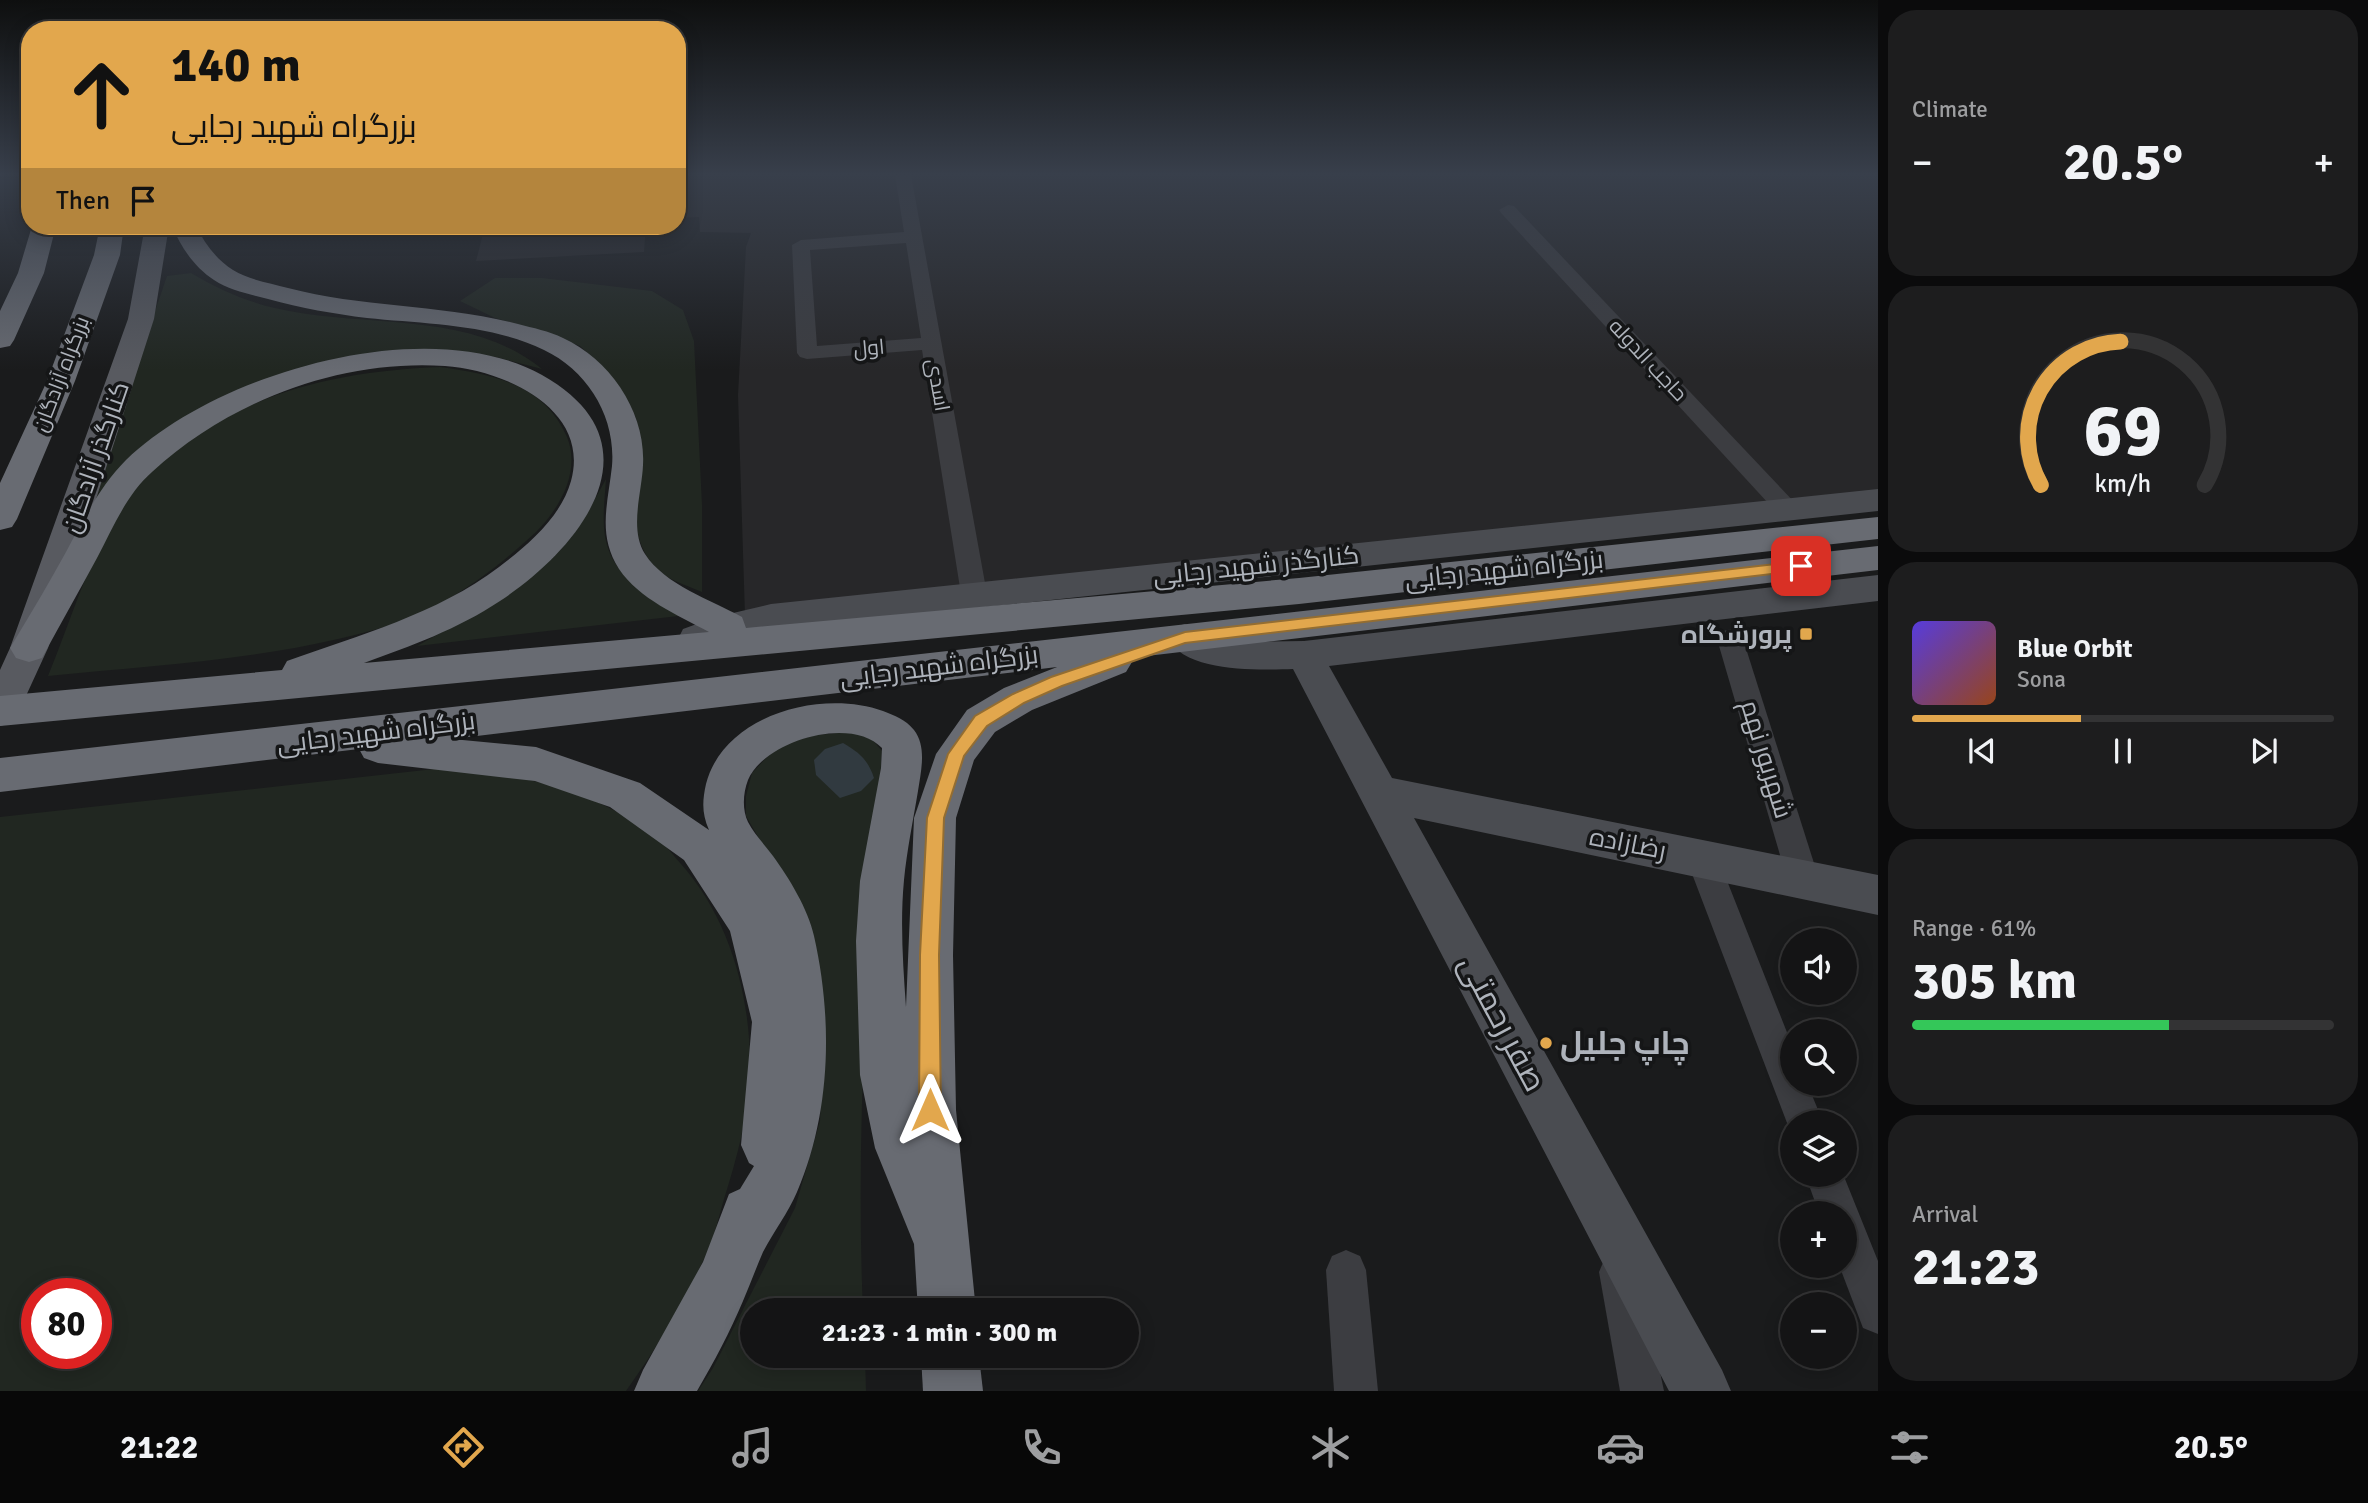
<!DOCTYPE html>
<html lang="en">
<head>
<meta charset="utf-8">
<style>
  body { margin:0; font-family:Signika,Cairo,sans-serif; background:#1d1d1e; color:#f1f3f6; height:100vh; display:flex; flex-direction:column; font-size:26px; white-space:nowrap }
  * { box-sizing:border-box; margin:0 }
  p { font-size:23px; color:#9d9ea0 }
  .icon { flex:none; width:38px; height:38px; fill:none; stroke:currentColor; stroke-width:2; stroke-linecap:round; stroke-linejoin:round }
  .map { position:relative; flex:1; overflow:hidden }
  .side { display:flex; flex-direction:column; gap:10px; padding:10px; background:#0b0b0c; width:490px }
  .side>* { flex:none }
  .top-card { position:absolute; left:21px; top:21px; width:665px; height:214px; border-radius:28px; box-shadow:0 4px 18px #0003,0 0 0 2px #333334; background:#e2a74d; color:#111; overflow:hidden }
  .fabs { position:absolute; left:1780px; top:928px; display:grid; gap:14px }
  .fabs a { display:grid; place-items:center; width:77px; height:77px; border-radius:50%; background:#141415; box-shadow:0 4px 18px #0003,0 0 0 2px #333334; font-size:35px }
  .speed { position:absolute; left:21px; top:1278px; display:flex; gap:14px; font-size:35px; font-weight:700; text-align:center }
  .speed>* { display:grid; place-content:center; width:91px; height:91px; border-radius:50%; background:#141415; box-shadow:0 4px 18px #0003,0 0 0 2px #333334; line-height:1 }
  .speed .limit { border:10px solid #d22; background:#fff; color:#111 }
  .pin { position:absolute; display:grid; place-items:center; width:60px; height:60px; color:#fff; margin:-30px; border-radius:14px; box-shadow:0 4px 10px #0006 }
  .me { position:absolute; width:77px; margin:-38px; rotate:0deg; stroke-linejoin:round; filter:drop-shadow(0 0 5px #0008) }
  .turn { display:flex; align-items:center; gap:24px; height:147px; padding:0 35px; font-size:32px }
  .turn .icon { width:91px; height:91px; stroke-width:2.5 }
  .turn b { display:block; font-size:49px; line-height:60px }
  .then { display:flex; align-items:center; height:66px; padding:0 35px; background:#0003; gap:14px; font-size:26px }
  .big { font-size:52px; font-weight:700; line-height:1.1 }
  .side .tile { flex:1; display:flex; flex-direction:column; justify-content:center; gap:10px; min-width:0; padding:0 24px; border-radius:28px; background:#1d1d1e }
  .side .dial { align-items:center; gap:0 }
  .dial svg { height:182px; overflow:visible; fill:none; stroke:#333334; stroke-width:7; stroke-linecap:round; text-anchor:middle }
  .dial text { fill:#f1f3f6; stroke:none }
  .song { display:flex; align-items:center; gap:21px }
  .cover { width:84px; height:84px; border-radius:10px; background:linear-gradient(135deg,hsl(250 70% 55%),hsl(20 70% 35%)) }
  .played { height:7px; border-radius:4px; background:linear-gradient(90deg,#e2a74d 40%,#333334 40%) }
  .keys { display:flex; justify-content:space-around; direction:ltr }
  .heat { display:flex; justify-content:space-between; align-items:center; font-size:38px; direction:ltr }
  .charge { height:10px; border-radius:5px; background:linear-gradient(90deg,#34c759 61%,#333334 0) }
  .trip { position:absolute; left:740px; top:1298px; width:399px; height:70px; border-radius:35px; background:#141415; box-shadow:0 4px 18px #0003,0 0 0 2px #333334; font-weight:700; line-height:70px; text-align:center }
  .dock { display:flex; height:112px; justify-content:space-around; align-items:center; background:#080808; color:#9d9ea0 }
  .dock .icon { width:49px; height:49px }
  .dock .current { color:#e2a74d }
  .dock b { font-size:32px; color:#f1f3f6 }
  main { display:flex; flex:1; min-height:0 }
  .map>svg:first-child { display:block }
  .built { fill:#272729 }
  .green { fill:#212721; fill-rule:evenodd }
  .water { fill:#313a40 }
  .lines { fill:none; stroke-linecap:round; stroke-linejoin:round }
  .street { fill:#3c3d41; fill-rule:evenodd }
  .secondary { fill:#4a4c51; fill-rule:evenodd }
  .primary { fill:#585a60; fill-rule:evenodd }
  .highway { fill:#686b72; fill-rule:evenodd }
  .route { fill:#e2a74d; stroke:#936d32; stroke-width:2 }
  .poi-dot { fill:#e2a74d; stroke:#151617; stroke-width:2.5 }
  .labels { text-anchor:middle; stroke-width:7; stroke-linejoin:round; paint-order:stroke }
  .far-street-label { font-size:21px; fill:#aeb3bb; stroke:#151617 }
  .street-label { font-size:26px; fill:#aeb3bb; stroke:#151617 }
  .poi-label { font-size:26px; font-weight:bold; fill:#aeb3bb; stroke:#151617; text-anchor:end }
  .near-street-label { font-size:32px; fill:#aeb3bb; stroke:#151617 }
  .near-poi-label { font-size:32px; font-weight:bold; fill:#aeb3bb; stroke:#151617; text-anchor:start }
</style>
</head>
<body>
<main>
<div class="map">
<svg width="1878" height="1391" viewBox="0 0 1878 1391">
  <rect width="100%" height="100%" fill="#1a1b1c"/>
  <g class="built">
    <path d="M 677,175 L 1878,175 L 1878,493 L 745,616 L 738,395 L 746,247 L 751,233 L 700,232 L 699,217 L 677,218 Z"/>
    <path d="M 485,226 L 646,226 L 644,252 L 476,261 Z"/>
  </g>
  <g class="green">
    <path d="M 191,273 C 218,289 245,301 275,308 C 362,329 469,309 542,369 L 496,357 L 460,353 L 357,357 L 177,426 L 71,558 L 167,276 Z"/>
    <path d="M 495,278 L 542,278 L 652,291 L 683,310 L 694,341 L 702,505 L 702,592 C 691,587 677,583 666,576 C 621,546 636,478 638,432 L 636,418 L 629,403 L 606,371 L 580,346 L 540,331 L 495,318 L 460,301 Z"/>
    <path d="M 440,367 C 492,374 544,384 567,437 C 581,471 560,508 536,532 C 506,560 474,585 438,605 C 407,622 372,631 338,639 C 243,661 145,666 48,676 C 74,613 93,544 133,488 C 141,477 155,469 165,460 C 242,392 339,371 440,367 Z"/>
    <path d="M 606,479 C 605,495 603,512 604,527 C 607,579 653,600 696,614 L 417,646 C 468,617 524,590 563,547 C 581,527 593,502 606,479 Z"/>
    <path d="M 850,732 L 871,738 L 882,751 C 869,938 855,1124 863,1311 L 752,1311 L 752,1356 L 865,1356 L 866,1391 L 698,1391 L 713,1368 L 795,1208 L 820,1121 L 824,1040 L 791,894 L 746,816 L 746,796 L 752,773 L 768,756 L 787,743 L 816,735 Z"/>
    <path d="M 443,768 C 518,773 596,790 656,837 C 665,844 673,855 681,864 C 730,919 751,997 750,1070 C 749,1114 737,1158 724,1199 C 719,1216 715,1234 708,1250 C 686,1300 658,1346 626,1391 L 0,1391 L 0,817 ZM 37,1293 L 96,1293 L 96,1353 L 37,1353 Z"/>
  </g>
  <path class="water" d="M 843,743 C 860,753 868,760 874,778 L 861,791 L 840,798 L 816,775 L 814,760 L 825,749 Z"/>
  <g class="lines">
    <g class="street">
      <path d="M 895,175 L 911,175 L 987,594 L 983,601 L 974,603 L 965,601 L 961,594 L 922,350 L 807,359 L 800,357 L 797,353 L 792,245 L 801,240 L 904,232 ZM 906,243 L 921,338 L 817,346 L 810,250 Z"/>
      <path d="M 1508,205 L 1514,206 L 1796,504 L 1800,510 L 1796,516 L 1788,518 L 1780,516 L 1502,214 L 1499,210 Z"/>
      <path d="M 1730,629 L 1739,632 L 1743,639 L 1819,879 L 1814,889 L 1803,893 L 1792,889 L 1787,879 L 1717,639 L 1721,632 Z"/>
      <path d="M 1702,844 L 1713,848 L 1718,858 L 1792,1045 L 1792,1083 L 1807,1083 L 1823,1122 L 1792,1122 L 1792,1136 L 1686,858 L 1691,848 Z"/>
      <path d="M 1805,1174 L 1843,1174 L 1878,1261 L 1878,1334 L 1863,1328 L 1839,1265 L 1844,1265 L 1844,1213 L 1819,1213 Z"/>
      <path d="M 1346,1250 L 1360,1256 L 1366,1270 L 1378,1391 L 1334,1391 L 1326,1270 L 1332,1256 Z"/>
      <path d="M 1619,1252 L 1633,1258 L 1639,1272 L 1664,1391 L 1620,1391 L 1599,1272 L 1605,1258 Z"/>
    </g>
    <g class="secondary">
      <path d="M 1878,489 L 1878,511 L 771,630 L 736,638 L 696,653 L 683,649 L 678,639 L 683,629 L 716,617 L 771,604 Z"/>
      <path d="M 1878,575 L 1878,601 L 1329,666 L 1392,778 L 1878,875 L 1878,915 L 1414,818 L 1722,1370 L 1731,1391 L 1669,1391 L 1293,669 C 1258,670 1186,673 1167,638 L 1172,628 L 1185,624 L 1220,638 L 1243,642 L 1304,641 Z"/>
    </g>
    <path class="primary" d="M 145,226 L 169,226 L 154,319 L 48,648 L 14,722 L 0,726 L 0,670 L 10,648 L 128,319 Z"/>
    <g class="highway">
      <path d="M 32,226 L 56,226 L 44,273 L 14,340 L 10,346 L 0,348 L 0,311 L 18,273 Z"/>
      <path d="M 100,226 L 124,226 L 120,255 L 75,381 L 17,519 L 12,527 L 0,530 L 0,483 L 47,381 L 94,255 Z"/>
      <path d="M 172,226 L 196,226 C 205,244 216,259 233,270 C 249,280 270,283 288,288 C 363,308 442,304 518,324 C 533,328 549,331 563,338 C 611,360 646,413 643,465 C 642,492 629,529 645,554 C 665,585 711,600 742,617 L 746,628 L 1299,578 L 1878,517 L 1878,539 L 1299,604 L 0,726 L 0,696 L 282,670 L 287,661 C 359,635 437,614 499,567 C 528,545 561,517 571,481 C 591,408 503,370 445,366 C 340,359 229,401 152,472 C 126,495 113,528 97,558 C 79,591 60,625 42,658 L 29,662 L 16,658 L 10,648 L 16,638 C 33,610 50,581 66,552 C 83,520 100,486 126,460 C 216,373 427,311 542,375 C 663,443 582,547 500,601 C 458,629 411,646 364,663 L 709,632 C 678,615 639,599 619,569 C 597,535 608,503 612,466 C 616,417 588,371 544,350 C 491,324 425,324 367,318 C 334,314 301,308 268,299 C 250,294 230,291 214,280 C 194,267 181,247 172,226 Z"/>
      <path d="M 1878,546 L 1878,570 L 1130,658 L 1132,662 L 1126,672 L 1032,710 L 995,732 L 974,760 L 956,818 L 953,955 L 956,1110 L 976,1311 L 918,1311 L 914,1244 L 875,1148 L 860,1075 L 856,941 L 860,881 L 881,768 L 882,748 C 851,715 764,741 748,780 C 743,793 742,810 748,822 C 754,834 765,845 773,856 C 789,878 808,909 814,936 C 833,1020 831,1113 797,1192 C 788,1213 774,1231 763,1252 C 756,1268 750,1285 743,1301 C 730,1332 714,1362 697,1391 L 634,1391 L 643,1370 L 703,1262 L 729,1194 L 740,1189 L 754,1166 L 749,1163 L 741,1145 L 752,1022 L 730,931 L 684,860 L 610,807 L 535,781 L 378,763 L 364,758 L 359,749 L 0,792 L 0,758 ZM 1057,667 L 1004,688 L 967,710 L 936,754 L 914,818 L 906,1007 C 903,965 900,922 904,880 C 907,850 913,821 918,791 C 921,771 927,747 914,730 C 905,719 895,716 883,711 C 822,689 724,714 706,784 C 702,802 702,814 709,830 L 640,783 L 536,747 L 452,739 Z"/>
      <path d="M 921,1356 L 979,1356 L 983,1391 L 923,1391 Z"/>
    </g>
  </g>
  <linearGradient id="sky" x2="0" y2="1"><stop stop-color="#0e0f0f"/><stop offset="0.47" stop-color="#383f4b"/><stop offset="1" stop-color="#383f4b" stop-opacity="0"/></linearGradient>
  <rect width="1878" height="370" fill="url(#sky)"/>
  <path class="route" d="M 1801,561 L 1806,563 L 1806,570 L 1185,643 L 1062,686 L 1024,703 L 987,726 L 964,756 L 944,818 L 939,955 L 941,1110 L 937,1117 L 930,1120 L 922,1117 L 919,1110 L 920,955 L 927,818 L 948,754 L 975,716 L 1013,694 L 1051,677 L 1185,632 Z"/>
  <g class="poi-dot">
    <rect x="1799" y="627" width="14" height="14" rx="3.5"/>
    <circle cx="1546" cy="1043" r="7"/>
  </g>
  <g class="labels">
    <g class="far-street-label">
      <text transform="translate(869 348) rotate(-5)" y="7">اول</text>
      <text transform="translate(1648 360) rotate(47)" y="7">حاجب الدوله</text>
      <text transform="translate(61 374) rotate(-69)" y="7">بزرگراه آزادگان</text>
      <text transform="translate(938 385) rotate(80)" y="7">اسدی</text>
    </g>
    <g class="street-label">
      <text transform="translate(95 457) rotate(-71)" y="9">کنارگذر آزادگان</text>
      <text transform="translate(1256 565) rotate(-6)" y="9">کنارگذر شهید رجایی</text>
      <text transform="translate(1504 569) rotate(-6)" y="9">بزرگراه شهید رجایی</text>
      <text transform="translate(939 666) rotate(-7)" y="9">بزرگراه شهید رجایی</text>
      <text transform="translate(376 732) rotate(-7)" y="9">بزرگراه شهید رجایی</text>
      <text transform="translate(1767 759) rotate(73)" y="9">شهریور نهم</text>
      <text transform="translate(1628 843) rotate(11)" y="9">رضازاده</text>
    </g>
    <g class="poi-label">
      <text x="1792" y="643">پرورشگاه</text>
    </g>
    <g class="near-street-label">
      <text transform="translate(1503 1023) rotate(62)" y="11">صفر رحمتی</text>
    </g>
    <g class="near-poi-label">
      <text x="1560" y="1054">چاپ جلیل</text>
    </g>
  </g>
</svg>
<div class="fabs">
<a><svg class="icon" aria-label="sound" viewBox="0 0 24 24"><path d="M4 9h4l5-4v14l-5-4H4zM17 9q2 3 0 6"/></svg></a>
<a><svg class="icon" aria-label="search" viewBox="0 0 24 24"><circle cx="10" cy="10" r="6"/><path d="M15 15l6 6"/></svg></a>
<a><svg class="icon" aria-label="layers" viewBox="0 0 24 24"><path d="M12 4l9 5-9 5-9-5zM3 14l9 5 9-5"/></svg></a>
<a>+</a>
<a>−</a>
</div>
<div class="speed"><div class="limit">80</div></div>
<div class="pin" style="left:1801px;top:566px;background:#d93025"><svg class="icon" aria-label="arrive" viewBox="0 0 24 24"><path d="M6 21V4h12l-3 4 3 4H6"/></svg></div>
<svg class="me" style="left:930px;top:1110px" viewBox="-20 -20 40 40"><path d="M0-17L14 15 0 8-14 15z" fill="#e2a74d" stroke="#fff" stroke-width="4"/></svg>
<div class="trip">21:23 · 1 min · 300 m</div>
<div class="top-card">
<div class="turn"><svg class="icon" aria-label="ahead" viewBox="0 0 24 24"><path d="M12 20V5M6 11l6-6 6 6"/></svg><div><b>140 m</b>بزرگراه شهید رجایی</div></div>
<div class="then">Then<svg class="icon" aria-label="arrive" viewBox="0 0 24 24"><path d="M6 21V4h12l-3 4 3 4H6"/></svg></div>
</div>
</div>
<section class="side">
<div class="tile"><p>Climate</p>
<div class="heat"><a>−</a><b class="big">20.5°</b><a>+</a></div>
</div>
<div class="tile dial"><svg viewBox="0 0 100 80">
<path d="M14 69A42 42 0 1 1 86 69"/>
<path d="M14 69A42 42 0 0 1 49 6" stroke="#e2a74d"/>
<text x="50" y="56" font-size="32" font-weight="700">69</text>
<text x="50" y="72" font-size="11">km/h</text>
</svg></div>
<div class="tile">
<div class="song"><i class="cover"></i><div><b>Blue Orbit</b><p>Sona</p></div></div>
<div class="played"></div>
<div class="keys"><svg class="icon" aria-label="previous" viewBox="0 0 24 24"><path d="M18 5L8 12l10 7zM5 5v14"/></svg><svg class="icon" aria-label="pause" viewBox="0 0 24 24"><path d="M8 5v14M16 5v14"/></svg><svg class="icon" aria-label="next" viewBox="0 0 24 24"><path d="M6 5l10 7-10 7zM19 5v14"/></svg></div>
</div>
<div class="tile"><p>Range · 61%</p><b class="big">305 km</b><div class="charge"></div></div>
<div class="tile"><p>Arrival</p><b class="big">21:23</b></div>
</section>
</main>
<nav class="dock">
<b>21:22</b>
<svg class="icon current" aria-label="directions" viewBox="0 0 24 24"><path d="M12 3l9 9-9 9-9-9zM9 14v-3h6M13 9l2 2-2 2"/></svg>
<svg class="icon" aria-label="music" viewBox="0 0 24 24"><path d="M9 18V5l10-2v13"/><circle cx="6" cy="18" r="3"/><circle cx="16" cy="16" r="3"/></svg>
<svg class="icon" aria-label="phone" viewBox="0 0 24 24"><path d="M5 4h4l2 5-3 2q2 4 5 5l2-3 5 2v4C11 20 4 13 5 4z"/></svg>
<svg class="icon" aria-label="climate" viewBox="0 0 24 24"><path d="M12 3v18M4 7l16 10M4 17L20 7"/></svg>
<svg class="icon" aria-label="car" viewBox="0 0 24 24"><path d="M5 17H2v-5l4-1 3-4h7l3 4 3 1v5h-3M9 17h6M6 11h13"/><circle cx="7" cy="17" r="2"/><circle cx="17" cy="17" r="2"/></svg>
<svg class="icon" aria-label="filters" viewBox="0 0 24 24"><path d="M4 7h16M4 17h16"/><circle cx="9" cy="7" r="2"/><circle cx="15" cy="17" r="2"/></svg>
<b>20.5°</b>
</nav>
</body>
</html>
